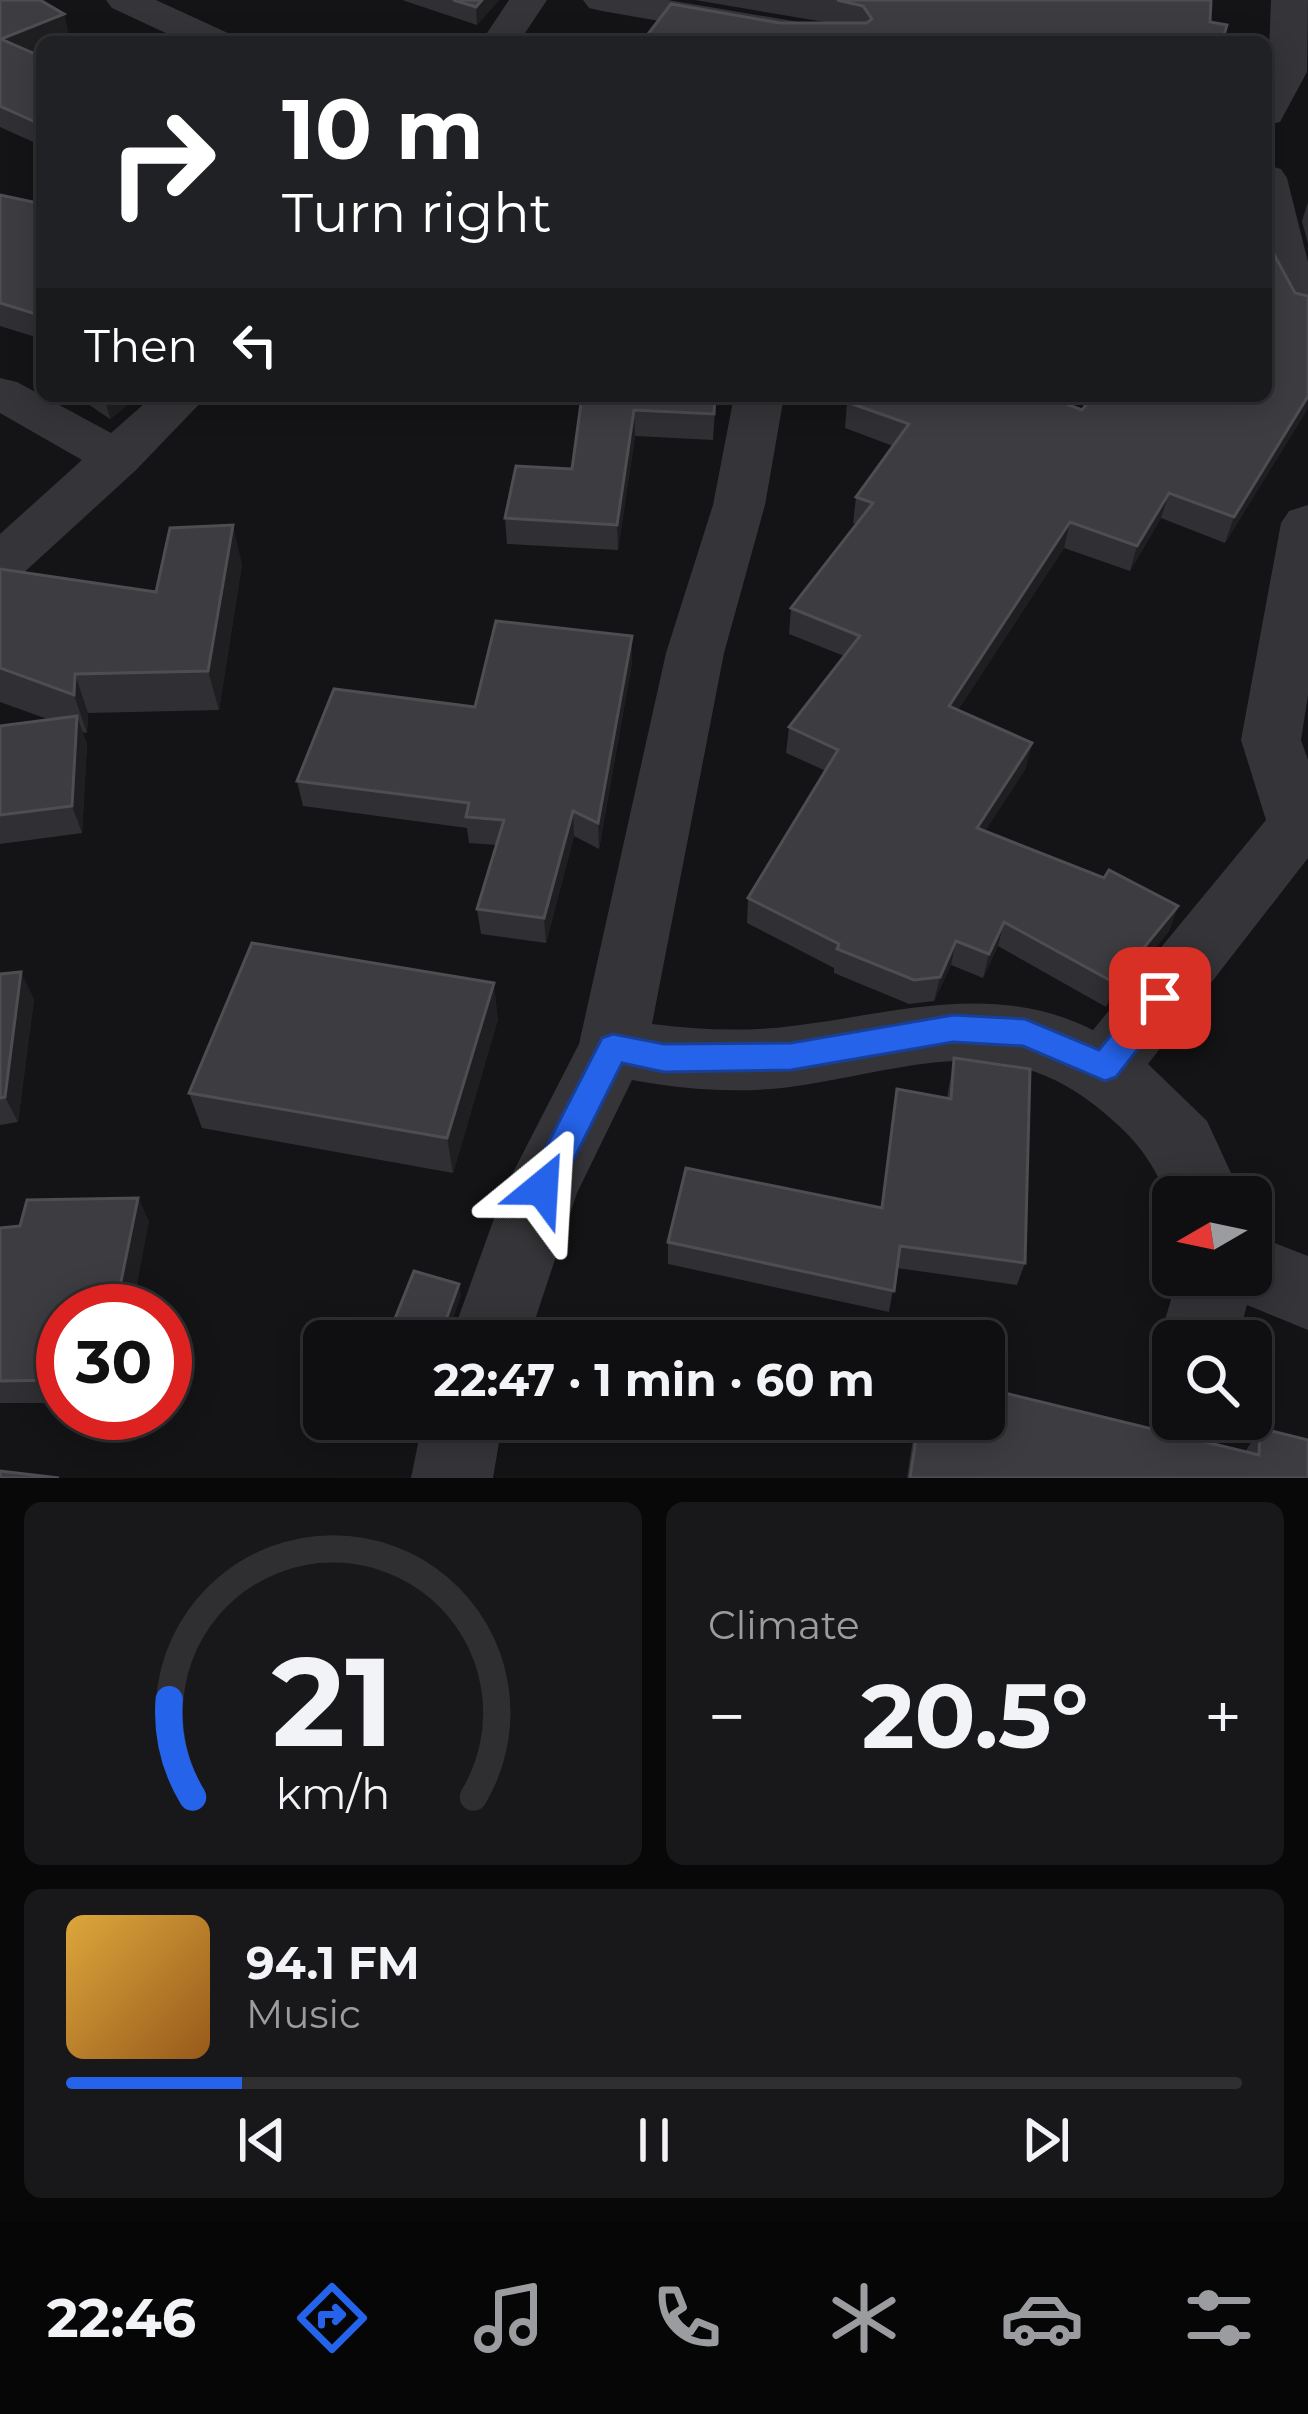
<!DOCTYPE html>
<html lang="en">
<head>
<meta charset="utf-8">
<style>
  body { margin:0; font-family:Montserrat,sans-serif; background:#181719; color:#f1f3f6; height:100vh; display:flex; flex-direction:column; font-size:45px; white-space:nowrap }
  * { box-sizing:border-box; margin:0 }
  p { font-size:39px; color:#9b9c9f }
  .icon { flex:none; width:66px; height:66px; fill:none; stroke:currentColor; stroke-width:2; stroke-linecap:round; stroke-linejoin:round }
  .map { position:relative; height:1478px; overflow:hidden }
  .drawer { display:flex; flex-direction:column; gap:24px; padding:24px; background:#080809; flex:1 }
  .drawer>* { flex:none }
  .top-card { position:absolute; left:36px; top:36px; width:1236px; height:366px; border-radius:18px; box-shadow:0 6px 30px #0003,0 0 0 3px #2f2e30; background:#202124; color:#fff; overflow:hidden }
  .needle { width:78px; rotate:261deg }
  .controls { position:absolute; left:1152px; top:1176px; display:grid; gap:24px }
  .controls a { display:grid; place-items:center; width:120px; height:120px; border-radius:18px; background:#0f0e10; box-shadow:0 6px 30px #0003,0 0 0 3px #2f2e30; font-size:60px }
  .speed { position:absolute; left:36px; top:1284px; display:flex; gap:24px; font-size:60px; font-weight:700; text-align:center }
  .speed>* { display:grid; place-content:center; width:156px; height:156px; border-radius:50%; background:#0f0e10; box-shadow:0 6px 30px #0003,0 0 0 3px #2f2e30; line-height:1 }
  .speed .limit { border:18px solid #d22; background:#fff; color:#111 }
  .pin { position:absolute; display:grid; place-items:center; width:102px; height:102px; color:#fff; margin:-51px; border-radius:24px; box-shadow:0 6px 18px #0006 }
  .me { position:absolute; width:132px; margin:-66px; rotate:27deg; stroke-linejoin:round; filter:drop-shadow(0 0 9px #0008) }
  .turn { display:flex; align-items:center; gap:42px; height:252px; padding:0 48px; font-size:54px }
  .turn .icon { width:156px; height:156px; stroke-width:2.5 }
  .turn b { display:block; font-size:84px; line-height:102px }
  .then { display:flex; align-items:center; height:114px; padding:0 48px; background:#0003; gap:24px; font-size:45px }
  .big { font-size:90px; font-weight:700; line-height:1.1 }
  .drawer .card { flex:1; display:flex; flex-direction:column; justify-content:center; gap:18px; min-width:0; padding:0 42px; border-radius:18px; background:#181719 }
  .drawer .dial { align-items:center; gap:0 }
  .dial svg { height:312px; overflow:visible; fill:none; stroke:#2f2e30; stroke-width:7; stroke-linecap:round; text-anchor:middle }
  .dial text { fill:#f1f3f6; stroke:none }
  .song { display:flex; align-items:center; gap:36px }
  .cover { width:144px; height:144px; border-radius:18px; background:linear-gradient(135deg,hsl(40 70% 55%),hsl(30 70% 35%)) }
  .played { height:12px; border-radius:6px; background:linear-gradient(90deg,#2563eb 15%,#2f2e30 15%) }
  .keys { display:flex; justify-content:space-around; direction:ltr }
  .heat { display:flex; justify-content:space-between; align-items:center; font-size:66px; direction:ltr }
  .drawer .tiles { flex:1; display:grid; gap:24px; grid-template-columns:1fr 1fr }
  .card:last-child { grid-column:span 2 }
  .trip { position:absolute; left:303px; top:1320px; width:702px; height:120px; border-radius:18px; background:#0f0e10; box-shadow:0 6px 30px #0003,0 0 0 3px #2f2e30; font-weight:700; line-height:120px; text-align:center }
  .menu { display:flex; height:192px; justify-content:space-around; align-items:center; background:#060606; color:#9b9c9f }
  .menu .icon { width:84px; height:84px }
  .menu .active { color:#2563eb }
  .menu b { font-size:54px; color:#f1f3f6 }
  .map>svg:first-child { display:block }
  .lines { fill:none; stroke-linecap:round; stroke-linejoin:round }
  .street { fill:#353539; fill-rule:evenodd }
  .wall { fill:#302f33 }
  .shaded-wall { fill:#1f1e21 }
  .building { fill:#3d3c40; stroke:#4d4d52; stroke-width:3 }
  .route { fill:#2563eb; stroke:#184099; stroke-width:3 }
</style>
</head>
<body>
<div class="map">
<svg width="1308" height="1478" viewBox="0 0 1308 1478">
  <rect width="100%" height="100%" fill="#141315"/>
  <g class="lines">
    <g class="street">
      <path d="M 106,0 L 156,0 L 230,34 L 235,42 L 185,42 L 112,8 Z"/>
      <path d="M 509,0 L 547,0 L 519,42 L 481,42 Z"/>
      <path d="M 583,0 L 668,0 L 846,30 L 860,34 L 865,42 L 779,42 L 602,11 L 589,8 Z"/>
      <path d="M 1271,0 L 1308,0 L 1307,72 L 1280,122 L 1266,125 Z"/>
      <path d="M 1266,165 L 1281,169 L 1287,178 L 1308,262 L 1308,320 L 1291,316 L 1266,270 Z"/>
      <path d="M 0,378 L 17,382 L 111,433 L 153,396 L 207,396 L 136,470 L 19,577 L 0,582 L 0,534 L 82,460 L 0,413 Z"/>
      <path d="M 734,396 L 784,396 L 765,505 L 724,653 L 652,1024 C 698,1030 745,1032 792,1026 C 894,1014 994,980 1093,1030 L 1266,820 L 1241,740 L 1281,523 L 1289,511 L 1308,505 L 1308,695 L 1301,740 L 1308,760 L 1308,858 L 1148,1064 L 1207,1121 L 1242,1197 L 1173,1197 L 1173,1208 C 1151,1159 1140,1142 1097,1107 C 999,1029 908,1070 797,1086 C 742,1094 686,1090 632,1080 L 577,1193 L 528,1341 L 450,1341 L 505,1188 L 579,1044 L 666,653 L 713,505 Z"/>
      <path d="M 1251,1234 L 1308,1256 L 1308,1330 L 1247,1305 L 1237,1341 L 1173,1341 L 1170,1368 L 1159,1341 L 1178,1275 L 1251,1275 Z"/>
      <path d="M 423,1419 L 503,1419 L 493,1478 L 411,1478 Z"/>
    </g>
  </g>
  <g class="wall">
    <path d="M 0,0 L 64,14 L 69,37 L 58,42 L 42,42 L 42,48 L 31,53 L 42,57 L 42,146 L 0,127 Z"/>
    <path d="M 402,0 L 499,0 L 477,25 Z"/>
    <path d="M 695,0 L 1211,0 L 1210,22 L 1227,25 L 1223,42 L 642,42 L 780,23 L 830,23 Z"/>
    <path d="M 0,195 L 42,204 L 42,339 L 0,326 Z"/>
    <path d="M 1308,202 L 1308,244 L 1302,221 Z"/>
    <path d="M 1270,247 L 1300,421 L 1225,543 L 1161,518 L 1130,571 L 1064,548 L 958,710 L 1026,768 L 985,831 L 1178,906 L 1169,931 L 1106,1007 L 998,946 L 983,978 L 951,965 L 934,1001 L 909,1004 L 834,973 L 834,968 L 747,923 L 748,898 L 826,771 L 786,753 L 789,727 L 844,656 L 789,634 L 791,608 L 857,524 L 853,523 L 856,497 L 893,446 L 845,428 L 847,402 L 1082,410 Z"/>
    <path d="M 76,396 L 139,396 L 110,419 Z"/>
    <path d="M 582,396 L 716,396 L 713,440 L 635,436 L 618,550 L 507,544 L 505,518 L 572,469 Z"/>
    <path d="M 242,564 L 219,710 L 88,713 L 87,733 L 82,732 L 87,744 L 82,833 L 0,844 L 0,726 L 50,720 L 0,702 L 0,569 L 156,592 Z"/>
    <path d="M 632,662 L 599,849 L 574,836 L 546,943 L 481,934 L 477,909 L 496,845 L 469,843 L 467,828 L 303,806 L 297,781 L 475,707 Z"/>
    <path d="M 0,974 L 34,999 L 18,1122 L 0,1125 Z"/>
    <path d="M 498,1019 L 453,1173 L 202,1128 L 189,1093 Z"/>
    <path d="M 954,1058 L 1025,1263 L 1017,1285 L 897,1268 L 889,1312 L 668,1264 L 668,1242 L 881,1208 L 897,1089 L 947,1098 Z"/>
    <path d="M 138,1198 L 149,1222 L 63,1311 L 63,1403 L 0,1403 L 0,1228 L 20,1226 Z"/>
    <path d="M 916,1419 L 984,1419 L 1245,1452 L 1260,1428 L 1308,1478 L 907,1478 Z"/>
  </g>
  <g class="shaded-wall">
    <path d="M 482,0 L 499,0 L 477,25 L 476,7 Z"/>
    <path d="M 64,14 L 69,37 L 58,42 L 42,42 L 42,48 L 7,63 L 1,39 Z"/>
    <path d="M 104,396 L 139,396 L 110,419 Z"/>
    <path d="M 1308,396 L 1308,409 L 1225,543 L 1234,517 Z"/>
    <path d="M 634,410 L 635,436 L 618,550 L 617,525 Z"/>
    <path d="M 1169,493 L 1161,518 L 1130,571 L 1137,546 Z"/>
    <path d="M 1070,522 L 1064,548 L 944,732 L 949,706 Z"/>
    <path d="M 233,525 L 242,564 L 219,710 L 208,671 Z"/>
    <path d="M 632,636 L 632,662 L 599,849 L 598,823 Z"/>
    <path d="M 75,674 L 88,713 L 87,733 L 74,695 Z"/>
    <path d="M 77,716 L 87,744 L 82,833 L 72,806 Z"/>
    <path d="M 1032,743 L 1026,768 L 971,853 L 977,828 Z"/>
    <path d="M 573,811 L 574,836 L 546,943 L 544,918 Z"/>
    <path d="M 1178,906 L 1169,931 L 1106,1007 L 1115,983 Z"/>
    <path d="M 1004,922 L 998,946 L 983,978 L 989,954 Z"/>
    <path d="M 956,941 L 951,965 L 934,1001 L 940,977 Z"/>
    <path d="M 21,972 L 34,999 L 18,1122 L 5,1097 Z"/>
    <path d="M 494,983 L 498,1019 L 453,1173 L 447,1138 Z"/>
    <path d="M 138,1198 L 149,1222 L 132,1311 L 115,1311 Z"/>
    <path d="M 459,1284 L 461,1296 L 447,1336 L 448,1341 L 443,1341 L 443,1328 Z"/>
  </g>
  <g class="building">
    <path d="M 0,0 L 40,0 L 64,14 L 1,39 L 42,57 L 42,125 L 0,106 Z"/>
    <path d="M 453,0 L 482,0 L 476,7 Z"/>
    <path d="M 837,0 L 1211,0 L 1210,22 L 1227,25 L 1222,42 L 642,42 L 671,4 L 780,23 L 867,23 L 872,19 L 863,6 Z"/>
    <path d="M 292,37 L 314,42 L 289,42 Z"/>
    <path d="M 1266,194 L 1269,195 L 1270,247 L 1295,293 L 1308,296 L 1308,396 L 1234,517 L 1169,493 L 1137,546 L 1070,522 L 949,706 L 1032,743 L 977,828 L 1104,878 L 1109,870 L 1178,906 L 1115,983 L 1004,922 L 989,954 L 956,941 L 940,977 L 914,980 L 837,949 L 839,944 L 748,898 L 838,750 L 789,727 L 860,636 L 791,608 L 873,503 L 856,497 L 909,424 L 847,402 L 852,396 L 1046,396 L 1082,410 L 1093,396 L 1266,396 Z"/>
    <path d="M 0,195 L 42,204 L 42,316 L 0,303 Z"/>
    <path d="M 582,396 L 715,396 L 714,414 L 634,410 L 617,525 L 505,518 L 516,466 L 572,469 Z"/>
    <path d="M 233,525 L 208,671 L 75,674 L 74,695 L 0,668 L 0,569 L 156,592 L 170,528 Z"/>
    <path d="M 496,621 L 632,636 L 598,823 L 573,811 L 544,918 L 477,909 L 504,820 L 466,817 L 469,803 L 297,781 L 334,689 L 475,707 Z"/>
    <path d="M 77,716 L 72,806 L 0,815 L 0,726 Z"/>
    <path d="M 252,943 L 494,983 L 447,1138 L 189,1093 Z"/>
    <path d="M 21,972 L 5,1097 L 0,1098 L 0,974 Z"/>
    <path d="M 954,1058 L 1030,1069 L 1025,1263 L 900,1246 L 894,1291 L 668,1242 L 686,1168 L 882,1208 L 897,1089 L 951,1099 Z"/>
    <path d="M 138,1198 L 115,1311 L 63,1311 L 63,1380 L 0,1381 L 0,1228 L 20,1226 L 27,1200 Z"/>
    <path d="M 414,1271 L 459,1284 L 443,1328 L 446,1333 L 443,1341 L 386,1341 Z"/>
    <path d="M 984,1388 L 1259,1455 L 1260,1428 L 1308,1440 L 1308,1478 L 910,1478 L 919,1419 L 984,1419 Z"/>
    <path d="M 0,1471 L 59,1478 L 0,1478 Z"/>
  </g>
  <path class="route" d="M 1160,984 L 1171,988 L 1176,998 L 1171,1007 L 1116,1077 L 1105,1081 L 1023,1046 L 953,1042 L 791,1070 L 664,1072 L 622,1063 L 554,1199 L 542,1203 L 530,1199 L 525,1188 L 602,1038 L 613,1034 L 664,1044 L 791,1043 L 953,1015 L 1025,1019 L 1099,1050 L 1149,988 Z"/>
</svg>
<div class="controls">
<a><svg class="needle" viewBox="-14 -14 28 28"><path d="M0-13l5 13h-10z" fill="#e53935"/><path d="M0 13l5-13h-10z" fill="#9b9c9f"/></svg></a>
<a><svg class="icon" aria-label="search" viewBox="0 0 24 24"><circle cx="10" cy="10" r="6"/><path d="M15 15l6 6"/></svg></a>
</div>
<div class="speed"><div class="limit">30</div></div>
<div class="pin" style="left:1160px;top:998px;background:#d93025"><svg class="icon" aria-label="arrive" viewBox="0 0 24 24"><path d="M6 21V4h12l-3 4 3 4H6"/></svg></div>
<svg class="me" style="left:542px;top:1188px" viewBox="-20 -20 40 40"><path d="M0-17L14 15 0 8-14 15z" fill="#2563eb" stroke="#fff" stroke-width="4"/></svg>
<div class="trip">22:47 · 1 min · 60 m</div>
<div class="top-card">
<div class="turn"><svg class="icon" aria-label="right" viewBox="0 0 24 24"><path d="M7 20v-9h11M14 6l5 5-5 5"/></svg><div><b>10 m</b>Turn right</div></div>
<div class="then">Then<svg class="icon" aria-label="left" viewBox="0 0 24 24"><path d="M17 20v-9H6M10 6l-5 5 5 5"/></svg></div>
</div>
</div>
<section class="drawer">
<div class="tiles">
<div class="card dial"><svg viewBox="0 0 100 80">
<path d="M14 69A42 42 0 1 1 86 69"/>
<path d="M14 69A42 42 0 0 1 8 44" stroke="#2563eb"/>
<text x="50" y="56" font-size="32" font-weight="700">21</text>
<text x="50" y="72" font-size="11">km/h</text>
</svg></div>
<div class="card"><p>Climate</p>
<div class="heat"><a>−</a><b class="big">20.5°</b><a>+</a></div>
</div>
<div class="card">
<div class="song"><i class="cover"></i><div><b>94.1 FM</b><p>Music</p></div></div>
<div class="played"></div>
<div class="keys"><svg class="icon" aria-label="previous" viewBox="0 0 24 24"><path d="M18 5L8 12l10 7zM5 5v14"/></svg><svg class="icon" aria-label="pause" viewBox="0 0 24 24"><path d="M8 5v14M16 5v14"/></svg><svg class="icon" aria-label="next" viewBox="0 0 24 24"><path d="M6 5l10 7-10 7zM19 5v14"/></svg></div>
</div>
</div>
</section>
<nav class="menu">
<b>22:46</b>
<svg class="icon active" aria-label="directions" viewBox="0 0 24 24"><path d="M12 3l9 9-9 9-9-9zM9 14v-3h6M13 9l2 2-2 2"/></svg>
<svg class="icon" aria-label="music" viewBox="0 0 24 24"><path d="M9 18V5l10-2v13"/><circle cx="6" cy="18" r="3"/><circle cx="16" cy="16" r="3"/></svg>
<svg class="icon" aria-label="phone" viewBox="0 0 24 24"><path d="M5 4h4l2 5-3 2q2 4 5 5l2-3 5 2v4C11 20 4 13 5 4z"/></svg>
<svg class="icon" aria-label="climate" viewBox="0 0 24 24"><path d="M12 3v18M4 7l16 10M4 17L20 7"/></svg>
<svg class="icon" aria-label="car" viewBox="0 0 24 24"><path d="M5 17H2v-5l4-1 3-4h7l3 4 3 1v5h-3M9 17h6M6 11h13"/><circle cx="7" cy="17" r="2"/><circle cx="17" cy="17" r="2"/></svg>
<svg class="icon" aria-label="filters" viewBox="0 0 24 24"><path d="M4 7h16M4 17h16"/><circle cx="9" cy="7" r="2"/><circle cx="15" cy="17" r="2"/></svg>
</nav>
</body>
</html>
